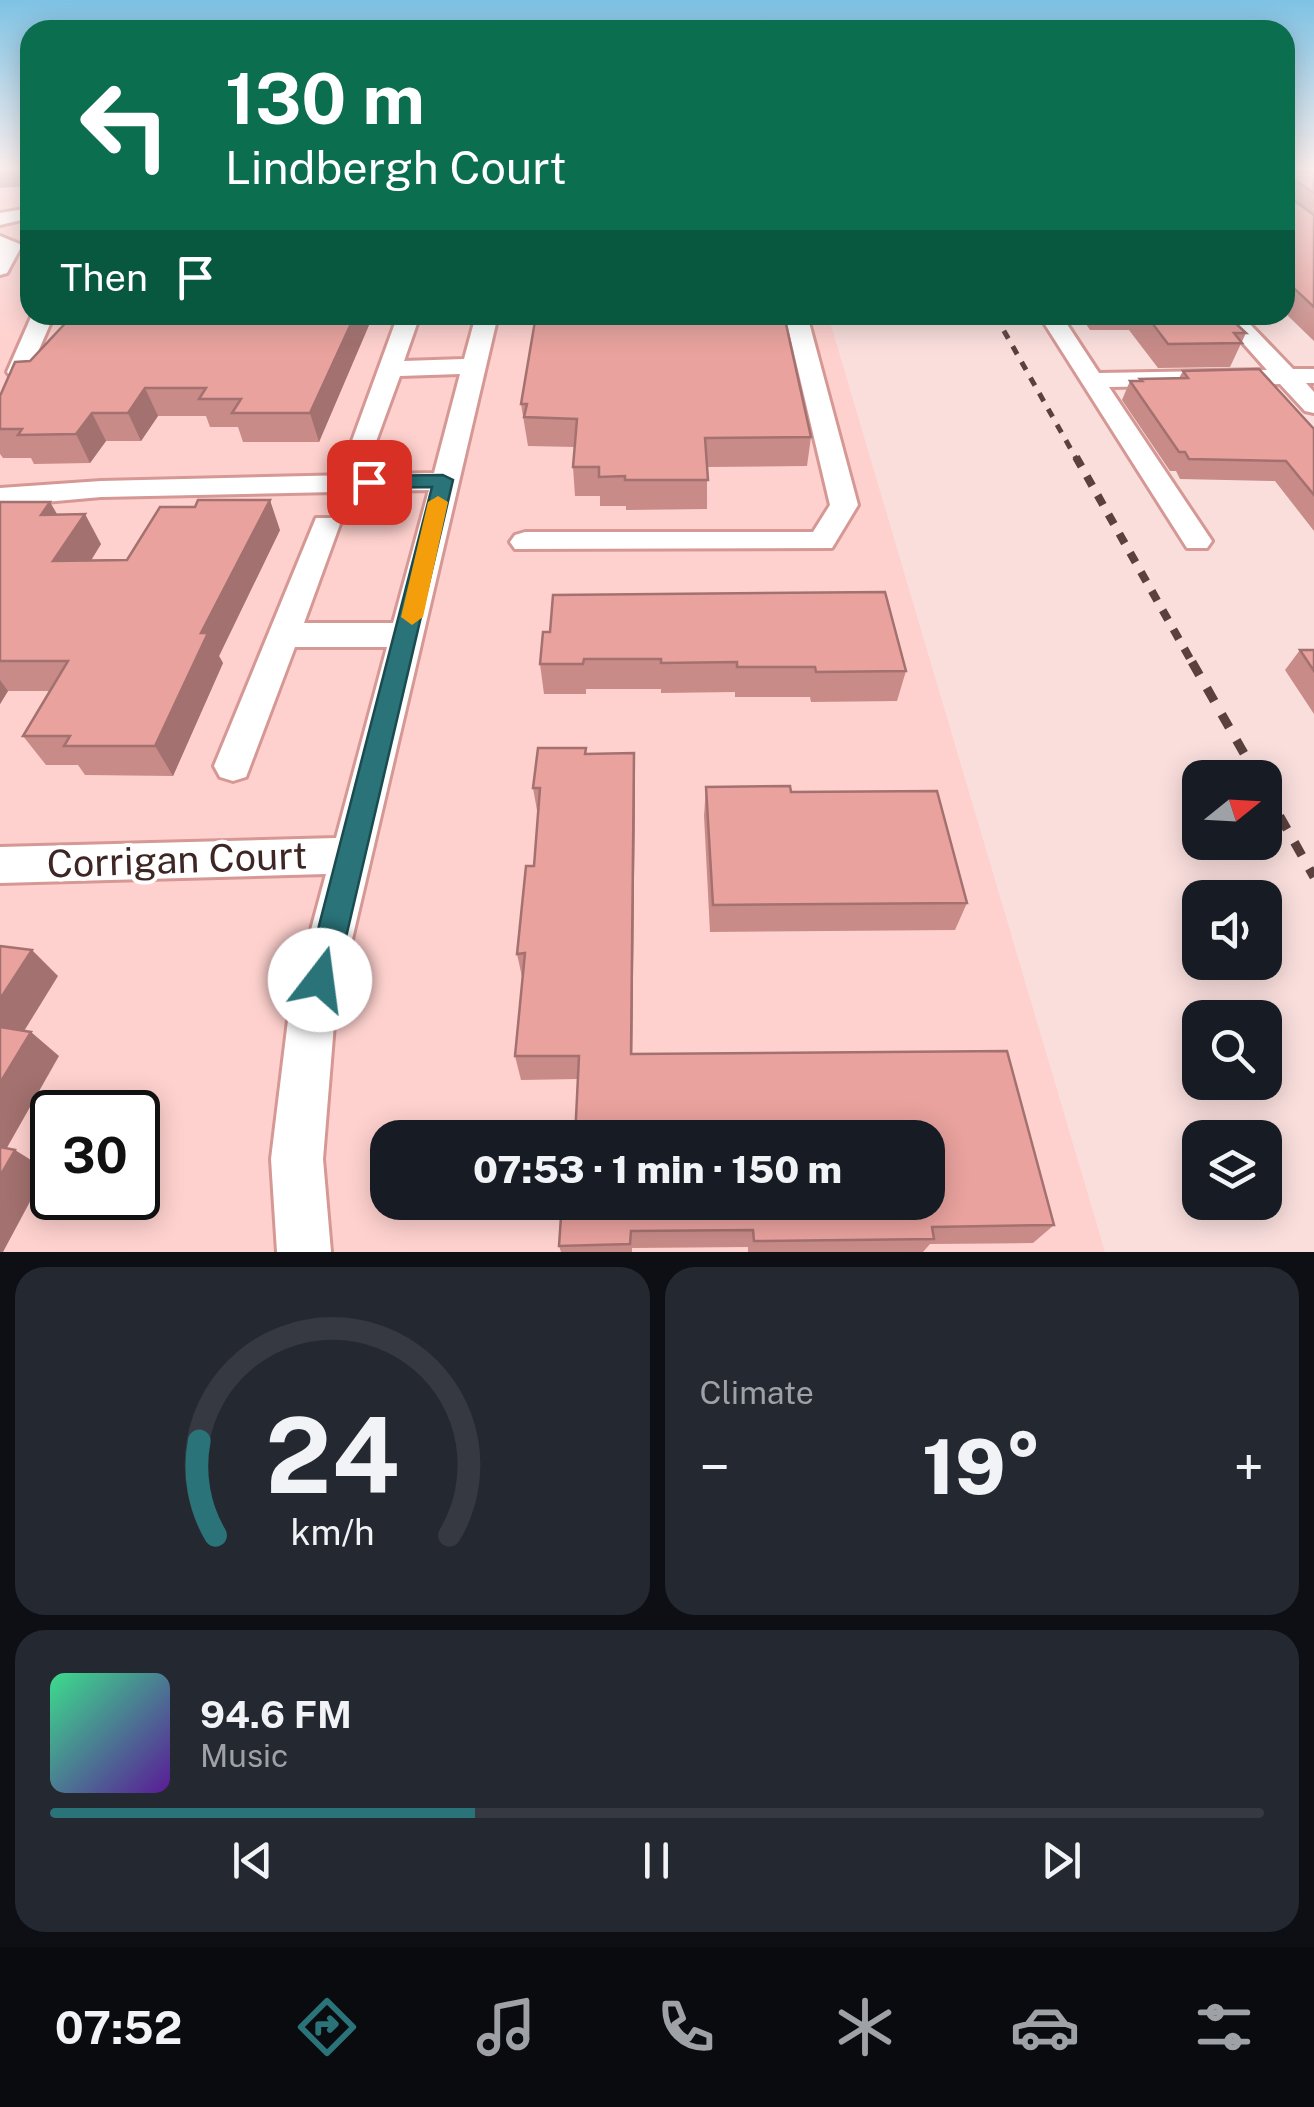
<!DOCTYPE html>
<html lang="en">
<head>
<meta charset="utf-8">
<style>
  body { margin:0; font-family:"Public Sans",sans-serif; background:#242831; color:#f1f3f6; height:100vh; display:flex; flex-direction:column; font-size:38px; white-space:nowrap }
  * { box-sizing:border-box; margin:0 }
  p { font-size:32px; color:#9ea1a6 }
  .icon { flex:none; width:55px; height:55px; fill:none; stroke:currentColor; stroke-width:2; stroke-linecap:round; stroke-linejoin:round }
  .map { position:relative; height:1252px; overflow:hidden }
  .sheet { display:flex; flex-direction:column; gap:15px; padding:15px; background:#0d0f14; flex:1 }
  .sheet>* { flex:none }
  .guide { position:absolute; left:20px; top:20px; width:1275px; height:305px; border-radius:30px; box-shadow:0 5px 25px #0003; background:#0b6e4f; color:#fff; overflow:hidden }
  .needle { width:65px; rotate:72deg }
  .buttons { position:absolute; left:1182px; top:760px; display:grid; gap:20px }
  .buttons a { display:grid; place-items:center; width:100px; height:100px; border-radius:20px; background:#171b24; box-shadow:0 5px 25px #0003; font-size:50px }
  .speed { position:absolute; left:30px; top:1090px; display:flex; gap:20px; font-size:50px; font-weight:700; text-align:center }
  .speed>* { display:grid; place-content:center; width:130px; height:130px; border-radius:50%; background:#171b24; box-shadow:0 5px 25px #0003; line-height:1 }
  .speed .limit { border:5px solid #111; border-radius:15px; background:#fff; color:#111 }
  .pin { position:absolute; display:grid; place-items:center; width:85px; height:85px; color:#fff; margin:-42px; border-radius:20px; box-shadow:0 5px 15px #0006 }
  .me { position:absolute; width:110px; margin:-55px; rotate:15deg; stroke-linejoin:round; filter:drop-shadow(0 0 8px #0008) }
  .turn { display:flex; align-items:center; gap:35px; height:210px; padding:0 40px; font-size:45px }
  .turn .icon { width:130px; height:130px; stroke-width:2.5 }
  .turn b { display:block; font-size:70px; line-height:85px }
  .then { display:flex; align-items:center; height:95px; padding:0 40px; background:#0003; gap:20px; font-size:38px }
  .big { font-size:75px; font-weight:800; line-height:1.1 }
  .sheet .widget { flex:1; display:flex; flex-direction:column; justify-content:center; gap:15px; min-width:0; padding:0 35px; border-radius:30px; background:#242831 }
  .sheet .dial { align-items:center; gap:0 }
  .dial svg { height:260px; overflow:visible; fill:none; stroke:#363941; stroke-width:7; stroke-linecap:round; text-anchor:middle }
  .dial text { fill:#f1f3f6; stroke:none }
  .song { display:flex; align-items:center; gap:30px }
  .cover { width:120px; height:120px; border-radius:15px; background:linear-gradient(135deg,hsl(150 70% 55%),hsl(270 70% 35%)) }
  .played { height:10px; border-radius:5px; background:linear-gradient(90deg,#297379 35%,#363941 35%) }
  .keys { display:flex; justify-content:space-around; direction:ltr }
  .heat { display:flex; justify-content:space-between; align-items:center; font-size:55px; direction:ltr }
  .sheet .tiles { flex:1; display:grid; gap:15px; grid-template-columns:1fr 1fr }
  .widget:last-child { grid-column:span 2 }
  .trip { position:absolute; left:370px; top:1120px; width:575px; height:100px; border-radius:30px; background:#171b24; box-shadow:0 5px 25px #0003; font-weight:800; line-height:100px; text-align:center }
  .tab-bar { display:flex; height:160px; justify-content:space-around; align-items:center; background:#090b0e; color:#9ea1a6 }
  .tab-bar .icon { width:70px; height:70px }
  .tab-bar .on { color:#297379 }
  .tab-bar b { font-size:45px; color:#f1f3f6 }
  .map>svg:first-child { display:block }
  .built { fill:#fed1ce; fill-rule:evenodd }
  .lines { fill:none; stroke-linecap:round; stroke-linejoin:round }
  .minor-casing { stroke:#d59894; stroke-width:6 }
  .minor { fill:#fff; fill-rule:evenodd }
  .rail-far2 { stroke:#5a4140; stroke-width:5; stroke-dasharray:9 9; stroke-linecap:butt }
  .rail-far1 { stroke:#5a4140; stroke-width:8; stroke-dasharray:11 11; stroke-linecap:butt }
  .rail { stroke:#5a4140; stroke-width:9; stroke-dasharray:15 15; stroke-linecap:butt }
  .wall { fill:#c88b88 }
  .shaded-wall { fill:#a3716f }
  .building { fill:#e9a29e; stroke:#a3716f; stroke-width:2.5 }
  .route { fill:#297379; stroke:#1b4b4f; stroke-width:2.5 }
  .slow { fill:#f59e0b }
  .labels { text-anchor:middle; stroke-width:8; stroke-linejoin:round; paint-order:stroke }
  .near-street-label { font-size:38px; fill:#3e2625; stroke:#fff }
</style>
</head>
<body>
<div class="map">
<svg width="1314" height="1252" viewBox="0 0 1314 1252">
  <rect width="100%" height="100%" fill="#f9dedc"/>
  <path class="built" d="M 0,169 L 30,169 L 30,315 L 828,315 L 1105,1252 L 0,1252 ZM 52,1112 L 138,1112 L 138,1198 L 52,1198 ZM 388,1138 L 928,1138 L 928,1202 L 388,1202 Z"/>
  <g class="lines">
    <defs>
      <g id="minor">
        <path d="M 1299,169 L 1314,169 L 1314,180 Z"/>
        <path d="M 30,208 L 30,218 L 0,225 L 0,213 Z"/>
        <path d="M 0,236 L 22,245 L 7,273 L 0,275 Z"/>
        <path d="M 32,315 L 54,315 L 27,377 L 11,377 L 7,372 Z"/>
        <path d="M 398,315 L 420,315 L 404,361 L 464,359 L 476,315 L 498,315 L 335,1012 L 323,1159 L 331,1252 L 277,1252 L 271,1159 L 289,1012 L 326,874 L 0,883 L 0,847 L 336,838 L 387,647 L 295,647 L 246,777 L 233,781 L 220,777 L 214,766 L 316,518 L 336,518 L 340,524 L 304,623 L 393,623 L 429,490 L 101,497 L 0,506 L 0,488 L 101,481 L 434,473 L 460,374 L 400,376 L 374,447 L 356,447 L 352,441 Z"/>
        <path d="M 785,315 L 807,315 L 858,505 L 832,548 L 515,549 L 510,542 L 515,535 L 525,532 L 813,532 L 830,505 Z"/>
        <path d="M 1039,315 L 1061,315 L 1099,373 L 1267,370 L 1218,315 L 1241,315 L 1293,369 L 1314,369 L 1314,383 L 1306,383 L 1314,392 L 1314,413 L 1305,411 L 1280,384 L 1109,387 L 1212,541 L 1207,548 L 1187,548 Z"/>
      </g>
    </defs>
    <use href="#minor" class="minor-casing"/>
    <use href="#minor" class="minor"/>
    <path class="rail-far2" d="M 995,315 L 1077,460"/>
    <path class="rail-far1" d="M 1076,457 L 1193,664"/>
    <g class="rail">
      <path d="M 1192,662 L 1258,778"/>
      <path d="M 1265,790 L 1314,877"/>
    </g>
  </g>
  <g class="wall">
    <path d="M 1285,169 L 1294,169 L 1292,172 L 1314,172 L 1314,341 L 1285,313 Z"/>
    <path d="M 252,315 L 372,315 L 372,318 L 319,442 L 243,442 L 238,427 L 210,427 L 206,416 L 158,416 L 141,441 L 106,441 L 90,463 L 34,464 L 31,458 L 3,458 L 0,454 L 0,396 L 30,361 L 167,316 Z"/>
    <path d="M 1080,315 L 1227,315 L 1246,333 L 1230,367 L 1158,368 L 1129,330 L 1090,330 Z"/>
    <path d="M 1183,371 L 1314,429 L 1314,531 L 1275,481 L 1180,479 L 1176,471 L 1170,471 L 1122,400 L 1130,381 L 1139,381 L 1140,379 L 1179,378 Z"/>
    <path d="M 521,404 L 811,437 L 807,466 L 707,467 L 707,509 L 626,510 L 626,506 L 600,506 L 600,496 L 575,496 L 573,467 L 575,447 L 528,446 Z"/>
    <path d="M 0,502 L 58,515 L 101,544 L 91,561 L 127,560 L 280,530 L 219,656 L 223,663 L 173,776 L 85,775 L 78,765 L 46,765 L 23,736 L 50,691 L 8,691 L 0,704 Z"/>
    <path d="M 543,632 L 906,671 L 897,701 L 811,702 L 810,697 L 735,697 L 735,692 L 661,693 L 661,689 L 586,689 L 586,694 L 544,694 L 540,664 Z"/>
    <path d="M 1300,650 L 1314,650 L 1314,714 L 1285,670 Z"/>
    <path d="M 586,754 L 635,783 L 632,1054 L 1054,1225 L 1033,1243 L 930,1244 L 923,1252 L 748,1252 L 748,1247 L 632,1248 L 632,1252 L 561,1252 L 559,1246 L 562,1202 L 928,1202 L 578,1079 L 521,1080 L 515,1056 L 522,977 L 517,954 L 534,866 L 538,816 L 533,788 Z"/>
    <path d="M 706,787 L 791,792 L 967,903 L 955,930 L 710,932 L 704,816 Z"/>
  </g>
  <g class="shaded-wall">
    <path d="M 0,169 L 30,169 L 30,183 L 28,186 L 0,188 Z"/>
    <path d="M 355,315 L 372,315 L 372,318 L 319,442 L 310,413 Z"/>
    <path d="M 145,388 L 158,416 L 141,441 L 128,413 Z"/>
    <path d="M 92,413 L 106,441 L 90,463 L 76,434 Z"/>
    <path d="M 270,500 L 280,530 L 219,656 L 223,663 L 173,776 L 155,746 L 201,633 Z"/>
    <path d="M 50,502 L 67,531 L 41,515 Z"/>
    <path d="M 85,514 L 101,544 L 71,591 L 53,561 Z"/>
    <path d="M 0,680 L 8,691 L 0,704 Z"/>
    <path d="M 634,753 L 635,783 L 632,1078 L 631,1054 Z"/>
    <path d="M 32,950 L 58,976 L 13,1049 L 0,1038 L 0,999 Z"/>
    <path d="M 31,1032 L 59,1056 L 0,1160 L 0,1083 Z"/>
    <path d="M 15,1150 L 47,1170 L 3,1252 L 0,1252 L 0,1176 Z"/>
  </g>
  <g class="building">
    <path d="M 1285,169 L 1291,169 L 1291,172 L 1314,172 L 1314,193 L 1296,181 L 1290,184 L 1291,198 L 1314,215 L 1314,307 L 1285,280 Z"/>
    <path d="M 73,315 L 138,315 L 138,316 L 355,315 L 310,413 L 232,413 L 241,399 L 199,399 L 206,388 L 145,388 L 128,413 L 92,413 L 76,434 L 18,435 L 22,429 L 0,429 L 0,396 L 15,362 L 30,361 Z"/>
    <path d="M 536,315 L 784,315 L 811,437 L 705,438 L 708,480 L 625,480 L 625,476 L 599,477 L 599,467 L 573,467 L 577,419 L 524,417 L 527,404 L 521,404 Z"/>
    <path d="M 1146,315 L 1227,315 L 1246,333 L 1234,333 L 1242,343 L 1168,344 Z"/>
    <path d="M 1259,369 L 1314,429 L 1314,495 L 1286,461 L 1189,459 L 1185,452 L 1179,452 L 1130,381 L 1142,381 L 1140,379 L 1188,378 L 1183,371 Z"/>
    <path d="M 198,500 L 270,500 L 201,633 L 208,633 L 155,746 L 64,746 L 70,736 L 23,736 L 68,661 L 0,661 L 0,502 L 50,502 L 41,515 L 85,514 L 53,561 L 127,560 L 160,507 L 195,507 Z"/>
    <path d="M 885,592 L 906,671 L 816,672 L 815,667 L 737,667 L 737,662 L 661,663 L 661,659 L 584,659 L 583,664 L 540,664 L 543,632 L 550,632 L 553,595 Z"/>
    <path d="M 1300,650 L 1314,650 L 1314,671 Z"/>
    <path d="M 538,748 L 586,748 L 585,754 L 634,753 L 631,1054 L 1007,1051 L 1054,1225 L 932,1227 L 934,1239 L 754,1241 L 753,1230 L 631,1231 L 630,1244 L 559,1246 L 562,1202 L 928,1202 L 928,1138 L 575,1138 L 579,1056 L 515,1056 L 525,953 L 517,954 L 526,866 L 534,866 L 540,788 L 533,788 Z"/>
    <path d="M 790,786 L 791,792 L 937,791 L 967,903 L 713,905 L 706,787 Z"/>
    <path d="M 0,946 L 32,950 L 0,999 Z"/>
    <path d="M 0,1027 L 31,1032 L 0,1083 Z"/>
    <path d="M 0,1147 L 15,1150 L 0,1176 Z"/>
  </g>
  <linearGradient id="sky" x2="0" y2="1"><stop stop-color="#7ec2e4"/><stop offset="0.49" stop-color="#fcf0ef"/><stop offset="1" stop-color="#fcf0ef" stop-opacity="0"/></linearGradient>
  <rect width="1314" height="344" fill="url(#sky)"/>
  <path class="route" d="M 443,475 L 453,480 L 336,980 L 332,991 L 320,996 L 309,991 L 305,980 L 432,487 L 369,488 L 359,482 L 369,476 Z"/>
  <path class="slow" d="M 438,496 L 448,502 L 423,617 L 412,625 L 401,617 L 428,502 Z"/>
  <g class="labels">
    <g class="near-street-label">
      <text transform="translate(177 860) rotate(-2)" y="13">Corrigan Court</text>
    </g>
  </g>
</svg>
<div class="buttons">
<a><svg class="needle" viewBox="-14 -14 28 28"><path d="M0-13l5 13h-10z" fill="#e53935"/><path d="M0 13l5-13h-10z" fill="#9ea1a6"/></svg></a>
<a><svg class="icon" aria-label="sound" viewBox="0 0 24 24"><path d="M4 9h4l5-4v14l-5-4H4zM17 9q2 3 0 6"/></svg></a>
<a><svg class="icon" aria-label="search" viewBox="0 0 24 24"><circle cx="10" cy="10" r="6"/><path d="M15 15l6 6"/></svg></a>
<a><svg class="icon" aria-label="layers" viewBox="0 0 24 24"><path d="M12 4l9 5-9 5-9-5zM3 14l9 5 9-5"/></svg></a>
</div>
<div class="speed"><div class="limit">30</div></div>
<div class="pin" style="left:369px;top:482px;background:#d93025"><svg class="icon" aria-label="arrive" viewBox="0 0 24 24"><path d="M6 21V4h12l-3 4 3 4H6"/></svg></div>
<svg class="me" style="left:320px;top:980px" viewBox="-20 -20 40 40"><circle r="19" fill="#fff"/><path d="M0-13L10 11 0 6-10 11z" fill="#297379"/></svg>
<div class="trip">07:53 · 1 min · 150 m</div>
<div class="guide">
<div class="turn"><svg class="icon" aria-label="left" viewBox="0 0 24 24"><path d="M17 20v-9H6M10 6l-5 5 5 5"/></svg><div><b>130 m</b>Lindbergh Court</div></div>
<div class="then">Then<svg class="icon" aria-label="arrive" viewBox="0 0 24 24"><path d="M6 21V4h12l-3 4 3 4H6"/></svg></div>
</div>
</div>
<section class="sheet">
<div class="tiles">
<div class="widget dial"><svg viewBox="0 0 100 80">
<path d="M14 69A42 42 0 1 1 86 69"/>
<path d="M14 69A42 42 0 0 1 9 40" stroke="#297379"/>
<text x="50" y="56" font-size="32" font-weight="700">24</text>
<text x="50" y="72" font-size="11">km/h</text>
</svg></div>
<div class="widget"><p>Climate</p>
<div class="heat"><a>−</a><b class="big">19°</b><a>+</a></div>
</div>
<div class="widget">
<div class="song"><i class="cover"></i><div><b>94.6 FM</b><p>Music</p></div></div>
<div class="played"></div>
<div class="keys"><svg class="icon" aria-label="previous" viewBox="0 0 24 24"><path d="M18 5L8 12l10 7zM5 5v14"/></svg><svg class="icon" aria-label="pause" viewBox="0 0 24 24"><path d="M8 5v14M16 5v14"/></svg><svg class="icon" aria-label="next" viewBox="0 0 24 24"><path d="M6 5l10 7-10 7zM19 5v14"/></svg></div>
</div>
</div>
</section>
<nav class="tab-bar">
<b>07:52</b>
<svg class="icon on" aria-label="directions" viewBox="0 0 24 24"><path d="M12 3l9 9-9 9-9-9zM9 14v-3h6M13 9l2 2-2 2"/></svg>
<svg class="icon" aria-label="music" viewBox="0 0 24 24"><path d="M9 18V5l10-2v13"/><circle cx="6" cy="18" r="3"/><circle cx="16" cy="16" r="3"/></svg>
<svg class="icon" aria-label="phone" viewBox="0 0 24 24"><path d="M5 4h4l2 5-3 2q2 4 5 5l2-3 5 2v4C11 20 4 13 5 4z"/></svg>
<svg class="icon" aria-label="climate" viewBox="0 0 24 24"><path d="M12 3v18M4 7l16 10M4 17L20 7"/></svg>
<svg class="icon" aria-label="car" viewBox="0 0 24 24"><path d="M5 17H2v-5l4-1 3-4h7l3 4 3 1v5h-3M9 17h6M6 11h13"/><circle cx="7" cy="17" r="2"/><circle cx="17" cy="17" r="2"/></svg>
<svg class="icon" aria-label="filters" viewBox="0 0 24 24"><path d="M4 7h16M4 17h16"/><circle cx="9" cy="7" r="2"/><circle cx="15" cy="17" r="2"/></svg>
</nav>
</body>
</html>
